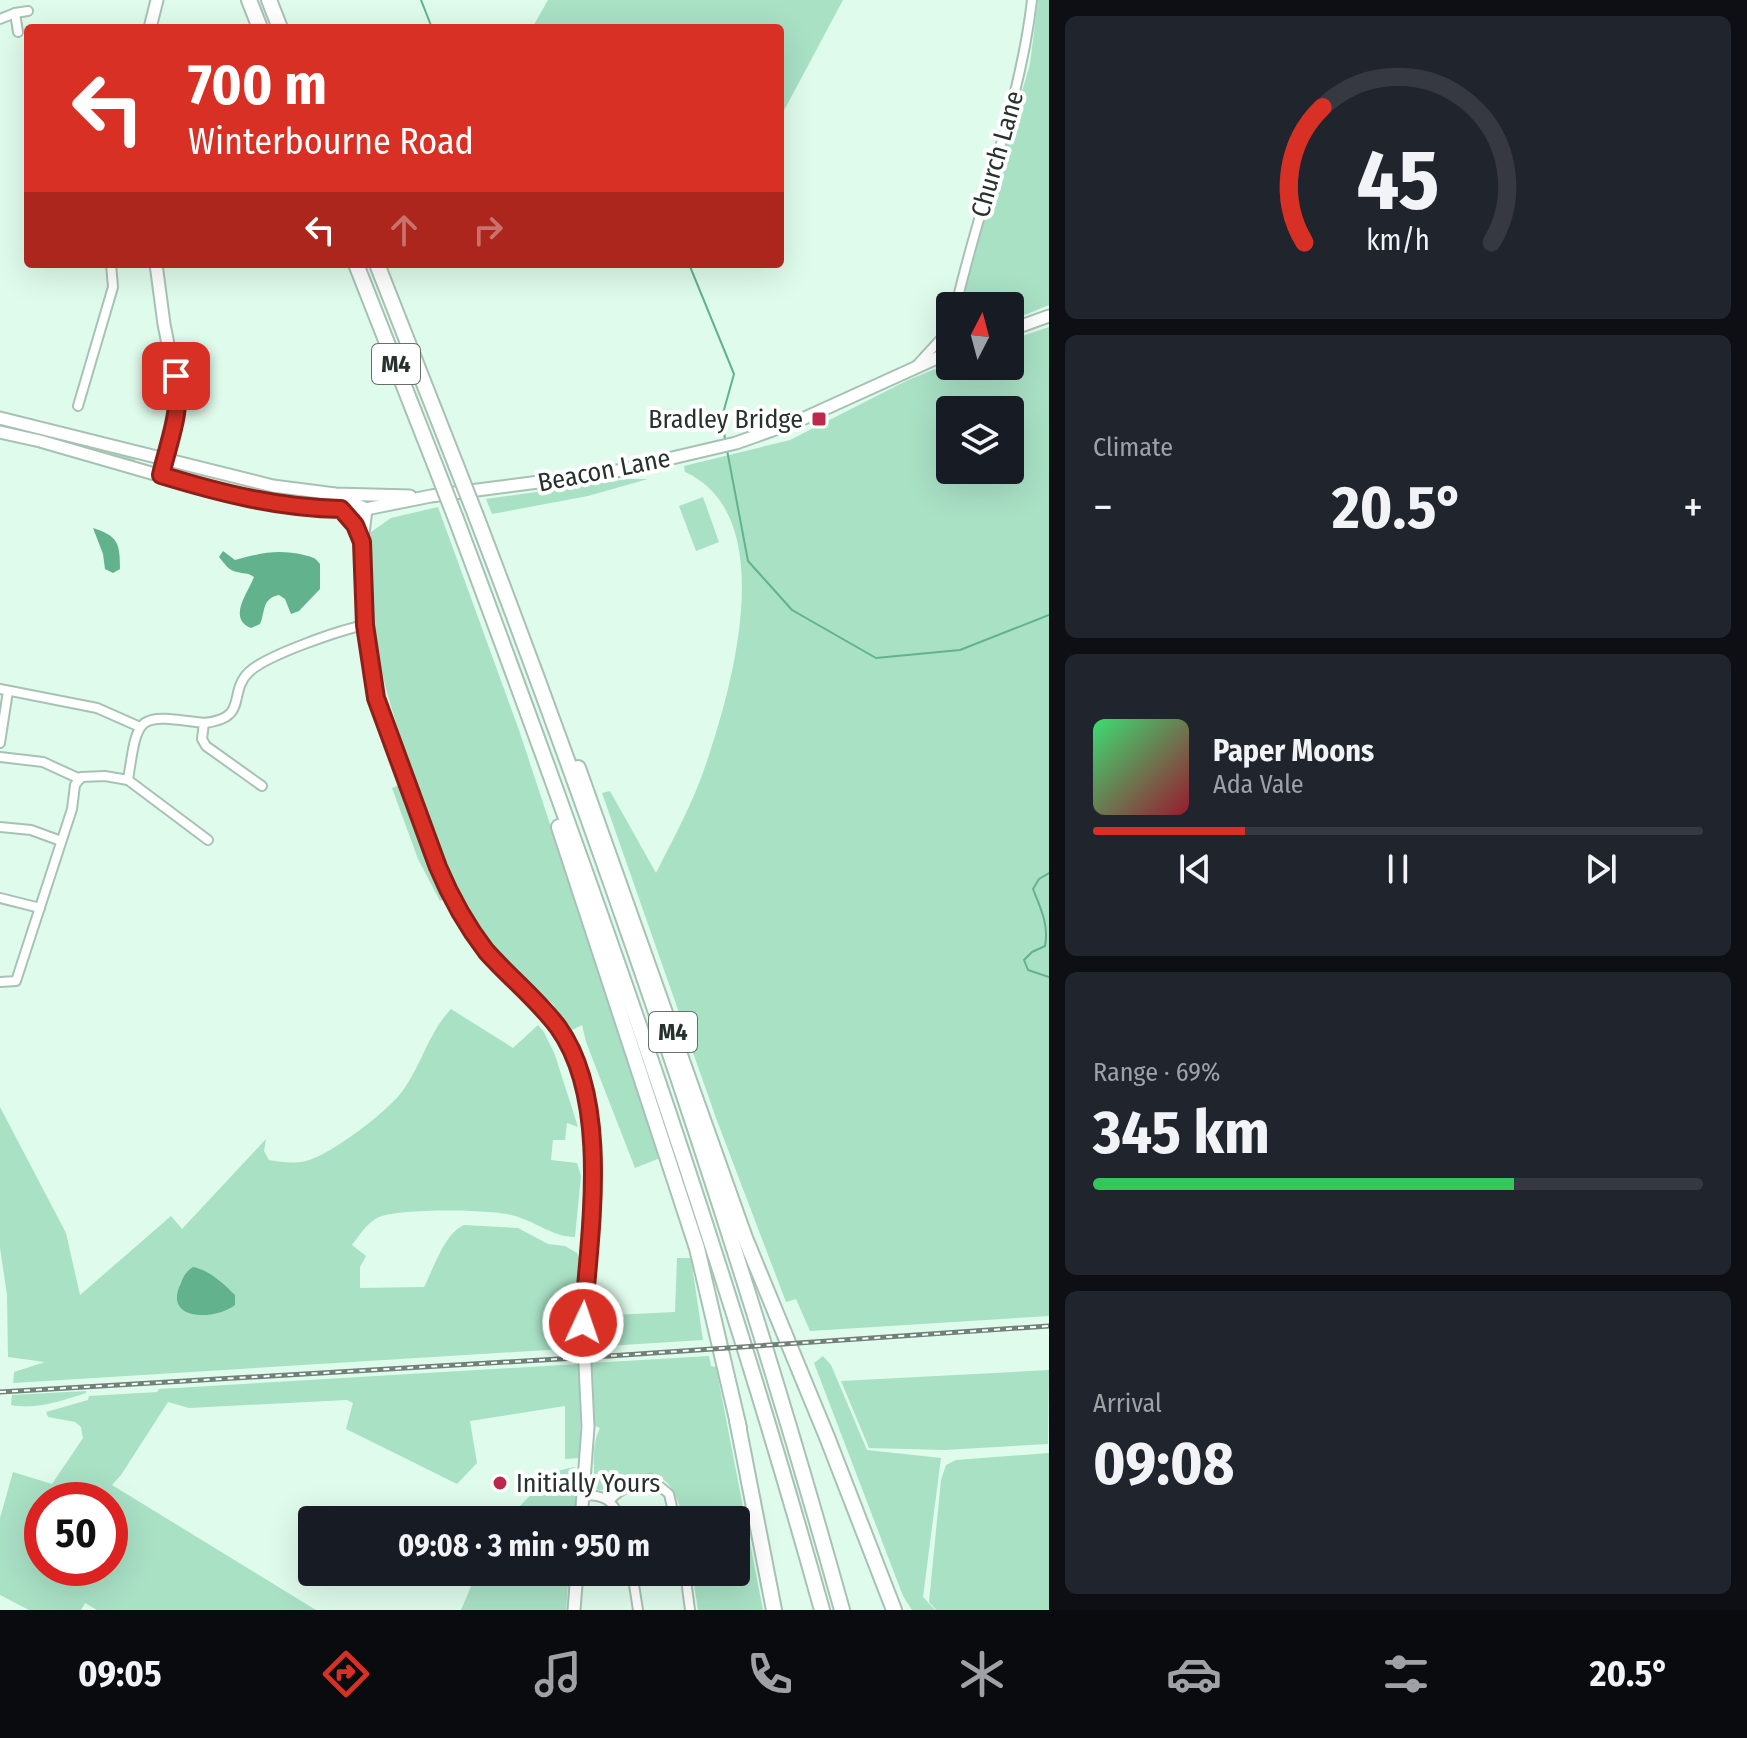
<!DOCTYPE html>
<html lang="en">
<head>
<meta charset="utf-8">
<style>
  body { margin:0; font-family:"Fira Sans Condensed",sans-serif; background:#20242c; color:#f1f3f6; height:100vh; display:flex; flex-direction:column; font-size:30px; white-space:nowrap }
  * { box-sizing:border-box; margin:0 }
  p { font-size:26px; color:#9ea1a6 }
  .icon { flex:none; width:44px; height:44px; fill:none; stroke:currentColor; stroke-width:2; stroke-linecap:round; stroke-linejoin:round }
  .map { position:relative; flex:1; overflow:hidden }
  .details { display:flex; flex-direction:column; gap:16px; padding:16px; background:#0d0f14; width:698px }
  .details>* { flex:none }
  .banner { position:absolute; left:24px; top:24px; width:760px; height:244px; border-radius:8px; box-shadow:0 8px 32px #0002; background:#d93025; color:#fff; overflow:hidden }
  .needle { width:52px; rotate:6deg }
  .fabs { position:absolute; left:936px; top:292px; display:grid; gap:16px }
  .fabs a { display:grid; place-items:center; width:88px; height:88px; border-radius:8px; background:#171b24; box-shadow:0 8px 32px #0002; font-size:40px }
  .speed { position:absolute; left:24px; top:1482px; display:flex; gap:16px; font-size:40px; font-weight:700; text-align:center }
  .speed>* { display:grid; place-content:center; width:104px; height:104px; border-radius:50%; background:#171b24; box-shadow:0 8px 32px #0002; line-height:1 }
  .speed .limit { border:12px solid #d22; background:#fff; color:#111 }
  .pin { position:absolute; display:grid; place-items:center; width:68px; height:68px; color:#fff; margin:-34px; border-radius:16px; box-shadow:0 4px 12px #0006 }
  .me { position:absolute; width:88px; margin:-44px; rotate:3deg; stroke-linejoin:round; filter:drop-shadow(0 0 6px #0008) }
  .turn { display:flex; align-items:center; gap:28px; height:168px; padding:0 32px; font-size:36px }
  .turn .icon { width:104px; height:104px; stroke-width:2.5 }
  .turn b { display:block; font-size:56px; line-height:68px }
  .lanes { display:flex; align-items:center; height:76px; padding:0 32px; background:#0003; justify-content:center; gap:40px; direction:ltr }
  .lanes .off { opacity:.35 }
  .big { font-size:60px; font-weight:700; line-height:1.1 }
  .details .card { flex:1; display:flex; flex-direction:column; justify-content:center; gap:12px; min-width:0; padding:0 28px; border-radius:12px; background:#20242c }
  .details .dial { align-items:center; gap:0 }
  .dial svg { height:208px; overflow:visible; fill:none; stroke:#363941; stroke-width:7; stroke-linecap:round; text-anchor:middle }
  .dial text { fill:#f1f3f6; stroke:none }
  .song { display:flex; align-items:center; gap:24px }
  .cover { width:96px; height:96px; border-radius:12px; background:linear-gradient(135deg,hsl(140 70% 55%),hsl(350 70% 35%)) }
  .played { height:8px; border-radius:4px; background:linear-gradient(90deg,#d93025 25%,#363941 25%) }
  .keys { display:flex; justify-content:space-around; direction:ltr }
  .heat { display:flex; justify-content:space-between; align-items:center; font-size:44px; direction:ltr }
  .charge { height:12px; border-radius:6px; background:linear-gradient(90deg,#34c759 69%,#363941 0) }
  .trip { position:absolute; left:298px; top:1506px; width:452px; height:80px; border-radius:8px; background:#171b24; box-shadow:0 8px 32px #0002; font-weight:700; line-height:80px; text-align:center }
  .dock { display:flex; height:128px; justify-content:space-around; align-items:center; background:#090b0e; color:#9ea1a6 }
  .dock .icon { width:56px; height:56px }
  .dock .selected { color:#d93025 }
  .dock b { font-size:36px; color:#f1f3f6 }
  main { display:flex; flex:1; min-height:0 }
  .map>svg:first-child { display:block }
  .green { fill:#a9e1c5; fill-rule:evenodd }
  .water { fill:#62b28e }
  .lines { fill:none; stroke-linecap:round; stroke-linejoin:round }
  .stream { stroke:#62b28e; stroke-width:2 }
  .minor-casing { stroke:#a7c2b4; stroke-width:12 }
  .secondary-casing { stroke:#a7c2b4; stroke-width:15 }
  .motorway-casing { stroke:#a7c2b4; stroke-width:18 }
  .minor { stroke:#fff; stroke-width:8 }
  .secondary { stroke:#fff; stroke-width:11 }
  .motorway { stroke:#fff; stroke-width:14 }
  .rail-casing { stroke:#6f8178; stroke-width:5 }
  .rail { stroke:#fff; stroke-width:2; stroke-dasharray:6; stroke-linecap:butt }
  .motorway-bridge-casing { stroke:#a7c2b4; stroke-width:18; stroke-linecap:butt }
  .motorway-bridge { stroke:#fff; stroke-width:14 }
  .route-casing { stroke:#8d1f18; stroke-width:20 }
  .route { stroke:#d93025; stroke-width:14 }
  .poi-dot { fill:#bb2a4d; stroke:#fff; stroke-width:3 }
  .labels { text-anchor:middle; stroke-width:8; stroke-linejoin:round; paint-order:stroke }
  .shield { fill:#fff; stroke:#68706c; stroke-width:2 }
  .shield-label { font-size:24px; font-weight:bold; fill:#27322d }
  .street-label { font-size:26px; fill:#27322d; stroke:#fff }
  .poi-label { font-size:26px; fill:#27322d; stroke:#fff; text-anchor:end }
</style>
</head>
<body>
<main>
<div class="map">
<svg width="1049" height="1610" viewBox="0 0 1049 1610">
  <rect width="100%" height="100%" fill="#dffbec"/>
  <g class="green">
    <path d="M 548,0 L 843,0 L 780,118 L 780,28 L 532,28 Z"/>
    <path d="M 1038,0 L 1049,0 L 1049,305 L 1010,321 L 1010,306 L 964,306 L 964,291 L 1030,64 Z"/>
    <path d="M 1049,327 L 1049,1316 L 810,1331 L 796,1299 L 786,1302 L 716,1118 L 602,793 L 610,791 L 656,873 C 674,837 695,799 707,761 C 732,687 781,515 685,472 L 684,466 L 790,440 L 908,380 L 950,363 L 950,366 L 1010,366 L 1010,340 ZM 950,410 L 1010,410 L 1010,470 L 950,470 Z"/>
    <path d="M 0,423 L 136,457 L 133,465 L 0,429 Z"/>
    <path d="M 628,479 L 648,479 L 588,496 L 492,514 L 486,499 Z"/>
    <path d="M 703,497 L 719,542 L 696,551 L 679,506 Z"/>
    <path d="M 438,507 L 520,733 L 660,1158 L 635,1168 L 586,1042 L 582,1025 L 568,1032 L 553,1004 L 530,986 L 479,930 L 462,903 L 450,876 C 415,770 355,647 371,532 L 391,518 Z"/>
    <path d="M 405,783 L 447,897 L 440,901 L 418,859 L 392,788 Z"/>
    <path d="M 451,1009 L 513,1048 L 538,1025 L 544,1032 L 555,1055 L 578,1127 L 567,1123 L 565,1140 L 553,1140 L 551,1160 L 577,1163 L 581,1176 L 575,1237 C 552,1237 534,1220 511,1215 C 489,1209 395,1208 377,1218 C 366,1224 359,1236 352,1245 L 366,1256 L 360,1267 L 360,1288 L 424,1287 C 434,1268 444,1234 464,1225 L 518,1228 L 548,1244 L 565,1246 L 577,1253 L 581,1263 L 579,1348 L 13,1383 L 14,1372 L 45,1362 L 8,1357 L 7,1295 L 0,1248 L 0,1107 L 66,1233 L 80,1295 L 171,1216 L 182,1229 L 266,1139 L 264,1151 L 269,1160 C 281,1162 294,1164 306,1161 C 331,1155 390,1110 404,1089 C 422,1063 429,1032 451,1009 Z"/>
    <path d="M 677,1258 L 691,1258 L 703,1340 L 591,1347 L 592,1316 L 675,1312 Z"/>
    <path d="M 709,1356 L 711,1366 L 716,1367 L 763,1610 L 698,1610 L 692,1572 L 736,1572 L 736,1520 L 683,1520 C 675,1481 658,1462 618,1483 C 609,1488 605,1492 595,1489 C 594,1469 591,1445 600,1428 L 595,1426 L 591,1363 Z"/>
    <path d="M 823,1356 L 831,1365 L 867,1450 L 941,1458 L 923,1597 L 935,1610 L 912,1610 L 903,1596 L 814,1363 Z"/>
    <path d="M 579,1364 L 581,1458 L 565,1459 L 565,1406 L 470,1421 L 477,1463 L 457,1484 L 346,1429 L 353,1403 L 347,1400 L 189,1408 L 168,1402 L 121,1475 L 112,1485 L 316,1610 L 97,1610 L 85,1603 L 81,1610 L 29,1610 L 0,1595 L 0,1518 L 13,1472 L 52,1484 L 83,1438 L 81,1427 L 75,1422 L 48,1417 L 46,1412 L 88,1400 L 89,1396 L 157,1392 L 159,1389 ZM 42,1500 L 110,1500 L 110,1568 L 42,1568 Z"/>
    <path d="M 1049,1370 L 1048,1444 L 945,1450 L 869,1448 L 841,1381 Z"/>
    <path d="M 86,1391 L 86,1393 C 61,1401 37,1410 11,1405 L 12,1395 Z"/>
    <path d="M 1049,1453 L 1049,1610 L 936,1610 L 929,1602 L 941,1480 L 946,1465 L 956,1460 Z"/>
    <path d="M 574,1467 L 578,1470 L 574,1520 L 498,1520 L 502,1510 L 516,1510 L 553,1472 Z"/>
    <path d="M 477,1572 L 569,1572 L 566,1610 L 461,1610 Z"/>
  </g>
  <g class="water">
    <path d="M 93,528 C 118,536 120,543 120,569 L 113,573 L 105,569 L 103,554 Z"/>
    <path d="M 223,551 L 235,560 C 261,553 278,549 304,555 C 312,557 315,557 320,564 L 320,589 L 299,611 L 291,614 L 285,599 L 279,595 C 261,599 266,611 260,624 L 251,628 C 227,618 248,593 254,577 C 247,572 244,574 237,572 C 229,571 224,563 219,557 Z"/>
    <path d="M 193,1267 C 209,1270 223,1283 235,1295 L 235,1305 C 214,1321 162,1321 181,1283 C 184,1275 186,1272 193,1267 Z"/>
  </g>
  <g class="lines">
    <g class="stream">
      <path d="M 421,0 L 432,28"/>
      <path d="M 689,264 L 734,374 L 722,417 L 725,439"/>
      <path d="M 727,450 L 748,561 L 792,610 L 876,658 L 960,650 L 1049,615"/>
      <path d="M 1049,873 L 1039,879 L 1033,889 C 1041,909 1049,925 1045,946 L 1032,952 L 1024,960 L 1028,970 L 1049,977"/>
    </g>
    <defs>
      <g id="minor">
        <path d="M 15,13 L 28,11"/>
        <path d="M 0,19 L 15,13 L 18,32"/>
        <path d="M 956,306 C 979,204 1020,105 1032,0"/>
        <path d="M 916,366 L 950,329"/>
        <path d="M 78,406 L 113,287 L 111,264"/>
        <path d="M 0,689 L 97,708 L 140,727"/>
        <path d="M 204,723 C 250,718 227,693 249,672 C 267,655 340,630 365,625"/>
        <path d="M 0,743 L 8,691"/>
        <path d="M 0,757 L 43,762 L 80,779"/>
        <path d="M 128,780 C 138,713 137,714 204,723 L 202,739 L 206,746 L 262,786"/>
        <path d="M 0,827 L 31,830 L 61,841"/>
        <path d="M 0,898 L 40,908"/>
        <path d="M 0,982 L 16,981 L 72,809 L 75,785 L 81,777 L 105,776 L 128,780 L 208,840"/>
        <path d="M 584,1495 C 604,1495 614,1500 620,1520"/>
        <path d="M 610,1500 C 620,1489 637,1481 651,1479 L 669,1494 L 675,1520"/>
        <path d="M 632,1572 L 638,1610"/>
        <path d="M 685,1572 L 690,1610"/>
      </g>
      <g id="secondary">
        <path d="M 150,28 L 157,0"/>
        <path d="M 156,264 L 164,324 L 179,400 L 175,428 L 161,475"/>
        <path d="M 1010,330 L 1049,316"/>
        <path d="M 0,418 L 273,486 L 335,494 L 410,496"/>
        <path d="M 0,432 L 40,441 L 224,494 L 290,507 L 366,509 L 431,496 L 608,473 L 736,443 L 798,421 L 950,352"/>
        <path d="M 335,494 L 366,509 L 362,542 L 364,620 L 371,674 L 381,714 L 438,867 L 460,914 L 486,951 L 558,1028 L 576,1059 L 586,1095 L 592,1132 L 592,1171 L 583,1323 L 588,1427 L 581,1520"/>
        <path d="M 341,509 L 355,525 L 361,541"/>
        <path d="M 574,1610 L 577,1572"/>
      </g>
      <g id="motorway">
        <path d="M 249,0 L 260,28"/>
        <path d="M 269,0 L 280,28"/>
        <path d="M 356,264 L 435,465"/>
        <path d="M 377,264 L 456,465"/>
        <path d="M 476,516 C 613,874 739,1240 842,1610"/>
        <path d="M 456,519 C 591,879 719,1240 822,1610"/>
        <path d="M 578,768 L 745,1238 L 827,1437 L 894,1610"/>
        <path d="M 559,827 L 697,1248 L 739,1428"/>
        <path d="M 737,1420 L 774,1610"/>
      </g>
    </defs>
    <use href="#minor" class="minor-casing"/>
    <use href="#secondary" class="secondary-casing"/>
    <use href="#motorway" class="motorway-casing"/>
    <use href="#minor" class="minor"/>
    <use href="#secondary" class="secondary"/>
    <use href="#motorway" class="motorway"/>
    <defs>
      <path id="rail" d="M 0,1392 L 609,1356 L 1049,1326"/>
    </defs>
    <use href="#rail" class="rail-casing"/>
    <use href="#rail" class="rail"/>
    <defs>
      <g id="motorway-bridge">
        <path d="M 435,465 L 456,519"/>
        <path d="M 456,465 L 476,516"/>
      </g>
    </defs>
    <use href="#motorway-bridge" class="motorway-bridge-casing"/>
    <use href="#motorway-bridge" class="motorway-bridge"/>
  </g>
  <g class="lines">
    <defs>
      <path id="route" d="M 176,376 C 182,412 169,440 161,475 C 220,493 279,508 341,509 L 355,525 L 362,542 L 365,625 L 376,698 L 438,867 C 451,898 466,925 486,951 C 509,977 537,999 558,1027 C 612,1102 589,1236 583,1323"/>
    </defs>
    <use href="#route" class="route-casing"/>
    <use href="#route" class="route"/>
  </g>
  <g class="poi-dot">
    <rect x="811" y="411" width="16" height="16" rx="4"/>
    <circle cx="500" cy="1483" r="8"/>
  </g>
  <g class="labels">
    <g class="shield">
      <rect x="372" y="344" width="48" height="40" rx="6"/>
      <rect x="649" y="1012" width="48" height="40" rx="6"/>
    </g>
    <g class="shield-label">
      <text x="396" y="372">M4</text>
      <text x="673" y="1040">M4</text>
    </g>
    <g class="street-label">
      <text transform="translate(997 154) rotate(-74)" y="9">Church Lane</text>
      <text transform="translate(604 470) rotate(-11)" y="9">Beacon Lane</text>
    </g>
    <g class="poi-label">
      <text x="803" y="428">Bradley Bridge</text>
      <text x="516" y="1492" text-anchor="start">Initially Yours</text>
    </g>
  </g>
</svg>
<div class="fabs">
<a><svg class="needle" viewBox="-14 -14 28 28"><path d="M0-13l5 13h-10z" fill="#e53935"/><path d="M0 13l5-13h-10z" fill="#9ea1a6"/></svg></a>
<a><svg class="icon" aria-label="layers" viewBox="0 0 24 24"><path d="M12 4l9 5-9 5-9-5zM3 14l9 5 9-5"/></svg></a>
</div>
<div class="speed"><div class="limit">50</div></div>
<div class="pin" style="left:176px;top:376px;background:#d93025"><svg class="icon" aria-label="arrive" viewBox="0 0 24 24"><path d="M6 21V4h12l-3 4 3 4H6"/></svg></div>
<svg class="me" style="left:583px;top:1323px" viewBox="-20 -20 40 40"><circle r="17" fill="#d93025" stroke="#fff" stroke-width="3"/><path d="M0-11L8 9 0 5-8 9z" fill="#fff"/></svg>
<div class="trip">09:08 · 3 min · 950 m</div>
<div class="banner">
<div class="turn"><svg class="icon" aria-label="left" viewBox="0 0 24 24"><path d="M17 20v-9H6M10 6l-5 5 5 5"/></svg><div><b>700 m</b>Winterbourne Road</div></div>
<div class="lanes"><svg class="icon" aria-label="left" viewBox="0 0 24 24"><path d="M17 20v-9H6M10 6l-5 5 5 5"/></svg><svg class="icon off" aria-label="ahead" viewBox="0 0 24 24"><path d="M12 20V5M6 11l6-6 6 6"/></svg><svg class="icon off" aria-label="right" viewBox="0 0 24 24"><path d="M7 20v-9h11M14 6l5 5-5 5"/></svg></div>
</div>
</div>
<section class="details">
<div class="card dial"><svg viewBox="0 0 100 80">
<path d="M14 69A42 42 0 1 1 86 69"/>
<path d="M14 69A42 42 0 0 1 21 17" stroke="#d93025"/>
<text x="50" y="56" font-size="32" font-weight="700">45</text>
<text x="50" y="72" font-size="11">km/h</text>
</svg></div>
<div class="card"><p>Climate</p>
<div class="heat"><a>−</a><b class="big">20.5°</b><a>+</a></div>
</div>
<div class="card">
<div class="song"><i class="cover"></i><div><b>Paper Moons</b><p>Ada Vale</p></div></div>
<div class="played"></div>
<div class="keys"><svg class="icon" aria-label="previous" viewBox="0 0 24 24"><path d="M18 5L8 12l10 7zM5 5v14"/></svg><svg class="icon" aria-label="pause" viewBox="0 0 24 24"><path d="M8 5v14M16 5v14"/></svg><svg class="icon" aria-label="next" viewBox="0 0 24 24"><path d="M6 5l10 7-10 7zM19 5v14"/></svg></div>
</div>
<div class="card"><p>Range · 69%</p><b class="big">345 km</b><div class="charge"></div></div>
<div class="card"><p>Arrival</p><b class="big">09:08</b></div>
</section>
</main>
<nav class="dock">
<b>09:05</b>
<svg class="icon selected" aria-label="directions" viewBox="0 0 24 24"><path d="M12 3l9 9-9 9-9-9zM9 14v-3h6M13 9l2 2-2 2"/></svg>
<svg class="icon" aria-label="music" viewBox="0 0 24 24"><path d="M9 18V5l10-2v13"/><circle cx="6" cy="18" r="3"/><circle cx="16" cy="16" r="3"/></svg>
<svg class="icon" aria-label="phone" viewBox="0 0 24 24"><path d="M5 4h4l2 5-3 2q2 4 5 5l2-3 5 2v4C11 20 4 13 5 4z"/></svg>
<svg class="icon" aria-label="climate" viewBox="0 0 24 24"><path d="M12 3v18M4 7l16 10M4 17L20 7"/></svg>
<svg class="icon" aria-label="car" viewBox="0 0 24 24"><path d="M5 17H2v-5l4-1 3-4h7l3 4 3 1v5h-3M9 17h6M6 11h13"/><circle cx="7" cy="17" r="2"/><circle cx="17" cy="17" r="2"/></svg>
<svg class="icon" aria-label="filters" viewBox="0 0 24 24"><path d="M4 7h16M4 17h16"/><circle cx="9" cy="7" r="2"/><circle cx="15" cy="17" r="2"/></svg>
<b>20.5°</b>
</nav>
</body>
</html>
